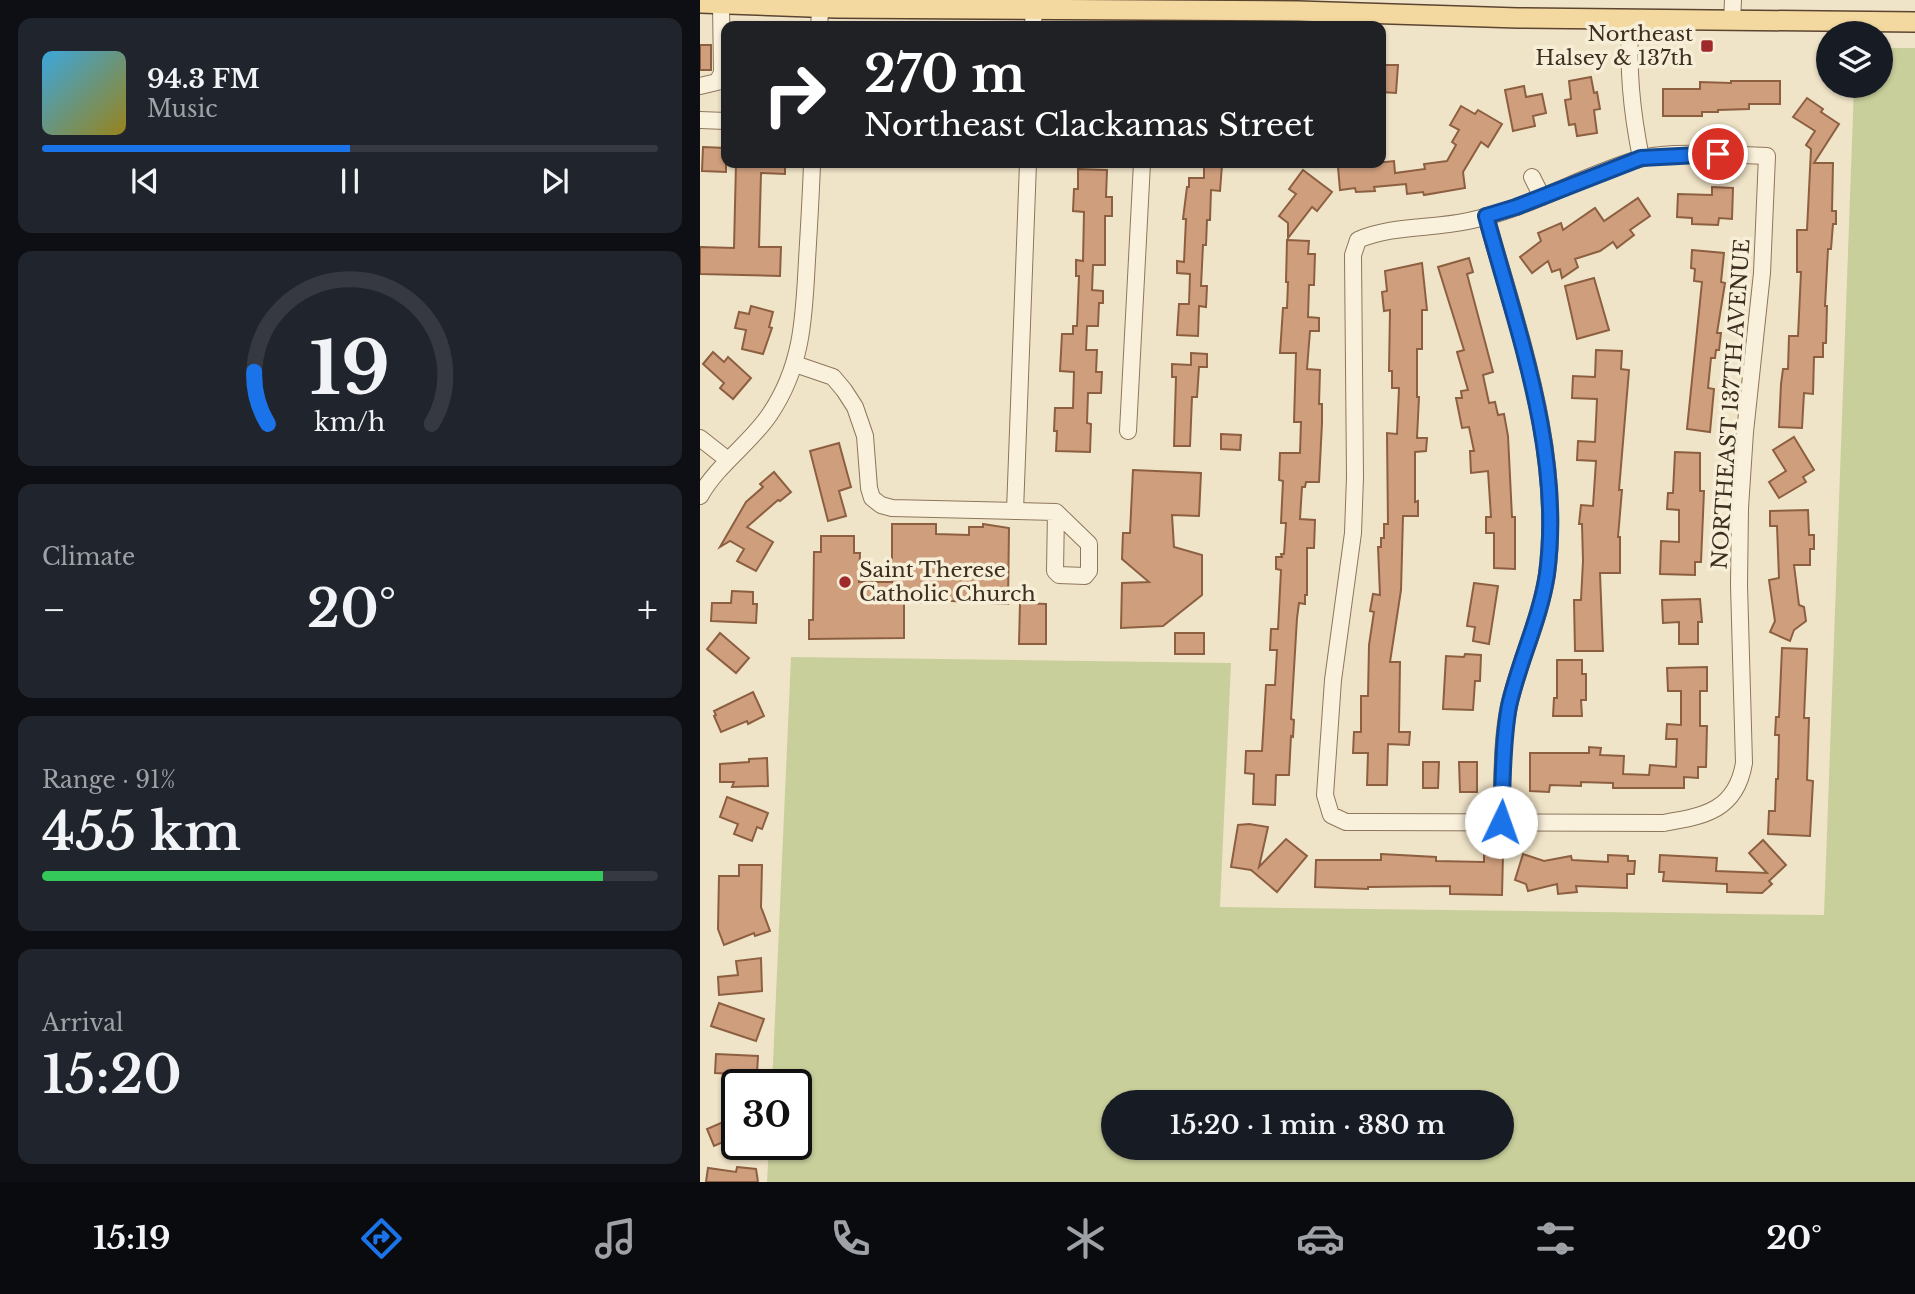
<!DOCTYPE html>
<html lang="en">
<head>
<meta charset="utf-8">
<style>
  body { margin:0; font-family:"Libre Baskerville",serif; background:#20242c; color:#f1f3f6; height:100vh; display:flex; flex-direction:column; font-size:26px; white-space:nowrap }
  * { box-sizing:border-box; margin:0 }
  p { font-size:23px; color:#9ea1a6 }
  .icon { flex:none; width:38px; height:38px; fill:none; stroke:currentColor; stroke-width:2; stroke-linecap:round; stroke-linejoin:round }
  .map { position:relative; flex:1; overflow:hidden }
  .sheet { display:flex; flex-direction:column; gap:18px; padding:18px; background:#0d0f14; width:700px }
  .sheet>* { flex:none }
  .guide { position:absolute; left:21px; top:21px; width:665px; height:147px; border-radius:14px; box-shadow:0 2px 5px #0004; background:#202124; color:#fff; overflow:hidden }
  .controls { position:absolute; left:1116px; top:21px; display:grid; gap:14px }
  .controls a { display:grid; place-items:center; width:77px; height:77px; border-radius:50%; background:#171b24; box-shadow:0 2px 5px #0004; font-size:35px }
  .speed { position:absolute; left:21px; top:1069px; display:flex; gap:14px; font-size:35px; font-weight:700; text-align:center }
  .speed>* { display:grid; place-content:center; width:91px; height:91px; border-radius:50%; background:#171b24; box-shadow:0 2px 5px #0004; line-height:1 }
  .speed .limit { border:4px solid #111; border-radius:10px; background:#fff; color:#111 }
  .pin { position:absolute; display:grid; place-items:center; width:60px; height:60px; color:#fff; margin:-30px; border:4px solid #fff; border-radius:50%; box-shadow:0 2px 7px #0007 }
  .me { position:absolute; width:77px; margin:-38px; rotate:3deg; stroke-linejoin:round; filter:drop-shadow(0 0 5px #0008) }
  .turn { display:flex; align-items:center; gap:24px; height:147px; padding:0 28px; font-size:32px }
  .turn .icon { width:91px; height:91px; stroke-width:2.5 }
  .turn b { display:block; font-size:49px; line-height:60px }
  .big { font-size:52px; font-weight:600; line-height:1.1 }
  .sheet .tile { flex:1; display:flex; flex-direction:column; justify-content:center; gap:10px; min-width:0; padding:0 24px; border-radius:14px; background:#20242c }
  .sheet .dial { align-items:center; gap:0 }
  .dial svg { height:182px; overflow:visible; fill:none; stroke:#363941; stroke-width:7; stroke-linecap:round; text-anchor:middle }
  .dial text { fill:#f1f3f6; stroke:none }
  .song { display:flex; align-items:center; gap:21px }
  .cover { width:84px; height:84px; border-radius:10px; background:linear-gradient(135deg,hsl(200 70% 55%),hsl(50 70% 35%)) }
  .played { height:7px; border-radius:4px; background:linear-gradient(90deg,#1a73e8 50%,#363941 50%) }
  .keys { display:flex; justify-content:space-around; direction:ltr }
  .heat { display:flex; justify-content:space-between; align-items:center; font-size:38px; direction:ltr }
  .charge { height:10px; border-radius:5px; background:linear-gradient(90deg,#34c759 91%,#363941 0) }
  .trip { position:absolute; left:401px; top:1090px; width:413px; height:70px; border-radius:35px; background:#171b24; box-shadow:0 2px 5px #0004; font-weight:600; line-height:70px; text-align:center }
  .tabs { display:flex; height:112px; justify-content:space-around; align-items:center; background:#090b0e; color:#9ea1a6 }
  .tabs .icon { width:49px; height:49px }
  .tabs .current { color:#1a73e8 }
  .tabs b { font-size:32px; color:#f1f3f6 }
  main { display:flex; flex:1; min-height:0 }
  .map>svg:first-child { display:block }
  .green { fill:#c9cf9b; fill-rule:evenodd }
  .building { fill:#cf9f7d; stroke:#8d5f41; stroke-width:2 }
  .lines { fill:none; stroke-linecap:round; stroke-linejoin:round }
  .minor-casing { stroke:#8d765c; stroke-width:18 }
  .major-casing { stroke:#5b4430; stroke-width:22 }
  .minor { stroke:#faf1dc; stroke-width:16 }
  .major { stroke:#f3d9a0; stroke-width:19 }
  .route-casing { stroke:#114b97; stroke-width:18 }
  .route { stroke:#1a73e8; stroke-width:12 }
  .poi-dot { fill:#9e2a2b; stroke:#f7eed8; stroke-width:2.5 }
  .labels { text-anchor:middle; stroke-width:7; stroke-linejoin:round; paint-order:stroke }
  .poi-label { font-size:21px; fill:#3d2e20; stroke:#f7eed8; text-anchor:end }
  .street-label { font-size:21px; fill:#3d2e20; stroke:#f7eed8 }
</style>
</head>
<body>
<main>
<section class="sheet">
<div class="tile">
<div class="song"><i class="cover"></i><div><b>94.3 FM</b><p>Music</p></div></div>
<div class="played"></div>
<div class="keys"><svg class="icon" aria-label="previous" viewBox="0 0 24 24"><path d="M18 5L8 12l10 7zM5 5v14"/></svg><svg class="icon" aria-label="pause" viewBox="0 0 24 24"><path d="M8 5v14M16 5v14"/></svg><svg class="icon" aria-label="next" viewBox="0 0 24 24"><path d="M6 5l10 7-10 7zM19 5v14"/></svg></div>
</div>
<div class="tile dial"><svg viewBox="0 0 100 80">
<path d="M14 69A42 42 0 1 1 86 69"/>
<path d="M14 69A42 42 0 0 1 8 46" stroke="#1a73e8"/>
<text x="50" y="56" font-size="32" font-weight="700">19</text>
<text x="50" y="72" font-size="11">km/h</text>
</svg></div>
<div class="tile"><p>Climate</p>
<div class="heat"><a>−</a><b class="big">20°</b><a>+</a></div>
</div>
<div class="tile"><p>Range · 91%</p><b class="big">455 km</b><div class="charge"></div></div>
<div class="tile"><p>Arrival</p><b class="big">15:20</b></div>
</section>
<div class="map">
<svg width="1215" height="1182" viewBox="0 0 1215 1182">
  <rect width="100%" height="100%" fill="#f0e4c8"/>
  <path class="green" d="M 1181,48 L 1215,48 L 1215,1182 L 67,1182 L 69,1145 L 96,1144 L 96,1085 L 72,1085 L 91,657 L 531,663 L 520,907 L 1124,915 L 1154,86 L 1181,86 ZM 413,1102 L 802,1102 L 802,1148 L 413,1148 Z"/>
  <g class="building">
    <rect x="0" y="45" width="11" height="25"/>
    <path d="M 681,65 L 698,65 L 696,93 L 681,92 Z"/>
    <path d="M 891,77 L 894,93 L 897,92 L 900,109 L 894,110 L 897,133 L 877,136 L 875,124 L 869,125 L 865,100 L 871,99 L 869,81 Z"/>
    <path d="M 1031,81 L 1080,81 L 1080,104 L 1049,104 L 1049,109 L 1018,110 L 1018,112 L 1002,112 L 1002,116 L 963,116 L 963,89 L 1000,89 L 1000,82 L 1031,83 Z"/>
    <path d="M 824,86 L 826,97 L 842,94 L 846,113 L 833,116 L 835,126 L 813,131 L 805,90 Z"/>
    <path d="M 1107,98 L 1123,109 L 1121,112 L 1139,124 L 1114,163 L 1133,163 L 1132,211 L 1136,211 L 1136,224 L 1133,224 L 1131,249 L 1128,249 L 1125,306 L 1127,306 L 1126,343 L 1123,343 L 1123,357 L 1114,357 L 1113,394 L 1104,393 L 1102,428 L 1079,427 L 1081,384 L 1083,369 L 1088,369 L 1089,336 L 1098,336 L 1101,272 L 1097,272 L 1097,230 L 1107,230 L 1111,149 L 1106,145 L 1115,131 L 1093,117 Z"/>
    <path d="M 761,106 L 775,114 L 778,110 L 802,124 L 788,147 L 781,142 L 763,172 L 765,188 L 724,195 L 723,192 L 707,194 L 706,184 L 674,187 L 675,191 L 656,192 L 655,188 L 640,190 L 638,167 L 694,161 L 695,173 L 725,169 L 724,164 L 747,161 L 756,145 L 752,142 L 759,130 L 750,125 Z"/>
    <path d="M 3,147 L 26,148 L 26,172 L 2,171 Z"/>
    <path d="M 36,163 L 85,163 L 85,174 L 61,173 L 59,247 L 81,247 L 80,276 L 0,274 L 0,247 L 34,248 Z"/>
    <path d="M 504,165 L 522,165 L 520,191 L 511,190 L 510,220 L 507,220 L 506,245 L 503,245 L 501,286 L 507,286 L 506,307 L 499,306 L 498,336 L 477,335 L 479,304 L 489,304 L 490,274 L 477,273 L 477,261 L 484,262 L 486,219 L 483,219 L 487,187 L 489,187 L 489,178 L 504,178 Z"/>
    <path d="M 378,169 L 407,170 L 406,197 L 412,197 L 412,216 L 405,216 L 405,265 L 393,265 L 392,290 L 403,291 L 403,303 L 399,303 L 398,326 L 387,326 L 386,350 L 397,350 L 396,372 L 402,372 L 401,393 L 388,393 L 387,423 L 391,424 L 390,452 L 356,451 L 357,431 L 354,431 L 355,408 L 373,408 L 374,372 L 360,371 L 362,334 L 373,334 L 373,326 L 377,326 L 379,276 L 376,276 L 376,260 L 383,261 L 384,212 L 373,211 L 374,189 L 378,189 Z"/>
    <path d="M 603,170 L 632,192 L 617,211 L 612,207 L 588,238 L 588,223 L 579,216 L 596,194 L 589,189 Z"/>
    <path d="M 1012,187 L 1033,188 L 1032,219 L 1019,218 L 1018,225 L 992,224 L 992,218 L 977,217 L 978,194 L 1012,195 Z"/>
    <path d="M 938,198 L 950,216 L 930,230 L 934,235 L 917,248 L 913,242 L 900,251 L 875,259 L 878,267 L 862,278 L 860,269 L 852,272 L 848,261 L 832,273 L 820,257 L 841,241 L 838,233 L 861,223 L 863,230 L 895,208 L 904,221 Z"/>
    <path d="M 587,240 L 609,241 L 608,254 L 615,254 L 614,285 L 609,285 L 608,317 L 619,318 L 619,331 L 610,331 L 607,369 L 620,370 L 619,404 L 622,404 L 622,423 L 619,482 L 606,482 L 605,487 L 602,487 L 600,519 L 615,520 L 614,548 L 607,548 L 607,595 L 605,595 L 605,604 L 599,603 L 597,618 L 591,719 L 594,720 L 593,737 L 591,736 L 589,775 L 576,775 L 575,805 L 553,804 L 554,774 L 545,773 L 546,751 L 562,751 L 566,685 L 575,685 L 577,650 L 570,650 L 571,629 L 578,629 L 581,570 L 576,569 L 576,557 L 582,557 L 581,554 L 584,554 L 586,523 L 581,523 L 583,481 L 579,480 L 580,453 L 600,453 L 601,422 L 594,422 L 596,353 L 580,353 L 583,308 L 587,308 L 588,282 L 586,282 Z"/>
    <path d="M 992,250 L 1024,253 L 1021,282 L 1025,283 L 1017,333 L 1021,333 L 1019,350 L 1016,350 L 1015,358 L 1011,358 L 1008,388 L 1014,389 L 1010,432 L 987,429 L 1002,282 L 994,281 L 995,269 L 991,268 Z"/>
    <path d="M 769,258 L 773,272 L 767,274 L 793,372 L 783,375 L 789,403 L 795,402 L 798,415 L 804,414 L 808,436 L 812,517 L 815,517 L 815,569 L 794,568 L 794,533 L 786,533 L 786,517 L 791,517 L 788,471 L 771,473 L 770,451 L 774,451 L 769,427 L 762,428 L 756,398 L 762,398 L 761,391 L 768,390 L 757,352 L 764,350 L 738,267 Z"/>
    <path d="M 722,263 L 727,310 L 722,310 L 722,349 L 717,349 L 717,397 L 719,397 L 717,438 L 727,438 L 726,451 L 715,452 L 715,502 L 718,501 L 718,516 L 703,516 L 701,590 L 690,662 L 700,662 L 699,732 L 710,732 L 709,745 L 688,744 L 687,785 L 667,785 L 668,753 L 653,753 L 654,732 L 661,732 L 661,696 L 668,696 L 669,645 L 674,612 L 670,611 L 673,594 L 680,595 L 678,547 L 681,547 L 681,538 L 684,538 L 684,524 L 688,524 L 687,433 L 697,434 L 699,388 L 692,388 L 692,371 L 689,371 L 690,310 L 684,311 L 682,292 L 687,291 L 685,271 Z"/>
    <path d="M 894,278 L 909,330 L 877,339 L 865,286 Z"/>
    <path d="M 51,306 L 73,312 L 69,327 L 72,328 L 63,354 L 42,349 L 46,330 L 35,328 L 39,312 L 49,314 Z"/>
    <path d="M 896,350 L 922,351 L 921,369 L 929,370 L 919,490 L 922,490 L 918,537 L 920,537 L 920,573 L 900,573 L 903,651 L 875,651 L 874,600 L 881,600 L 883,561 L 882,524 L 879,524 L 881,505 L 893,506 L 896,461 L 877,460 L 878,441 L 895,442 L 897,399 L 872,398 L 873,376 L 895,377 Z"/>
    <path d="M 13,352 L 24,362 L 28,357 L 51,378 L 33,399 L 20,388 L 24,383 L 3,364 Z"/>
    <path d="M 491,353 L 507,354 L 507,367 L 499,367 L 497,397 L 492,397 L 490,446 L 474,446 L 476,377 L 472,377 L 472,364 L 491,365 Z"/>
    <path d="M 521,434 L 541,435 L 540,450 L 521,449 Z"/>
    <path d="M 1094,437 L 1114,470 L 1103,477 L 1106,482 L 1079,498 L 1069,482 L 1086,471 L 1073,450 Z"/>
    <path d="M 139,443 L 151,487 L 139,491 L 146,516 L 128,521 L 110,451 Z"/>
    <path d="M 975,452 L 1000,453 L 1000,491 L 1004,491 L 1001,562 L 995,562 L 995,575 L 960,574 L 961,541 L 979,542 L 979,510 L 967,509 L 968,493 L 973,493 Z"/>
    <path d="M 433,470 L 501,473 L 499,516 L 472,515 L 474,547 L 502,555 L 502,595 L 463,626 L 421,628 L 422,583 L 449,582 L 422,559 L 423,533 L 430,533 Z"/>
    <path d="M 74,472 L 91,492 L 80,501 L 78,500 L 47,527 L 73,542 L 56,571 L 37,561 L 44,549 L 30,541 L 20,547 L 46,502 L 63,487 L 60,484 Z"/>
    <path d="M 1108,510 L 1109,535 L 1114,535 L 1114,549 L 1110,549 L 1110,565 L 1094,565 L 1099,605 L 1104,607 L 1106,621 L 1094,630 L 1090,641 L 1070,632 L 1075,621 L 1069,580 L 1079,578 L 1077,526 L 1070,526 L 1070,511 Z"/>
    <path d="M 192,524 L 236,524 L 236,534 L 269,535 L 269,527 L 283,527 L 283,524 L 309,528 L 308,604 L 232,600 L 231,603 L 204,602 L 204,638 L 109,639 L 109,620 L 113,620 L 114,552 L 121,552 L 121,536 L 154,536 L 154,553 L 160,553 L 159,582 L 192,582 Z"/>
    <path d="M 774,583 L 798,586 L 789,644 L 773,641 L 775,627 L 767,626 Z"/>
    <path d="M 32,591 L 53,592 L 53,604 L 57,604 L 56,623 L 11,621 L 12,603 L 31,603 Z"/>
    <path d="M 1000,599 L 1002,622 L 998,622 L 998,644 L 979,644 L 979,622 L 963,623 L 962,600 Z"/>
    <path d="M 320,603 L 346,604 L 346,644 L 319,644 Z"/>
    <path d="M 20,633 L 49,658 L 36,673 L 7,649 Z"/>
    <rect x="475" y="633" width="29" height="21"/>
    <path d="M 1082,648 L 1107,649 L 1104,718 L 1109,718 L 1107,780 L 1113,781 L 1110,836 L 1068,834 L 1069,811 L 1075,811 L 1076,779 L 1078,779 L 1079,735 L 1075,735 L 1076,717 L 1079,717 Z"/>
    <path d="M 765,654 L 781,655 L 780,681 L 775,681 L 773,710 L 743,709 L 746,656 L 764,657 Z"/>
    <path d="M 857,660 L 882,660 L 882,674 L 886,674 L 886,700 L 881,700 L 882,716 L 853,716 L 854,698 L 857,698 Z"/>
    <path d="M 1007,667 L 1007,691 L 1000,691 L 1000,726 L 1007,726 L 1006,767 L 998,767 L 998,778 L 984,777 L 984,788 L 913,788 L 913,783 L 881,782 L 881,786 L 850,785 L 849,792 L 830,791 L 830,753 L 889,753 L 889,747 L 901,748 L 900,755 L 924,756 L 923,774 L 949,775 L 950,765 L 976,767 L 977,739 L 966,739 L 967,724 L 981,725 L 981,691 L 968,691 L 967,668 Z"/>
    <path d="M 53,692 L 64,716 L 48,724 L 47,721 L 21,732 L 14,716 L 16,715 L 14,711 Z"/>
    <path d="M 67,758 L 68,786 L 32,787 L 34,782 L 20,782 L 20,764 L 49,762 L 49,759 Z"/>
    <path d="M 723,762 L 739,762 L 738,788 L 723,788 Z"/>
    <path d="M 759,762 L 777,762 L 777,792 L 760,792 Z"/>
    <path d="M 27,797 L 68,813 L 62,829 L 57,827 L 52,841 L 34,834 L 38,824 L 20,817 Z"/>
    <path d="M 549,824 L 568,827 L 559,867 L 586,839 L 607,856 L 577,892 L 551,870 L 531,867 L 538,825 Z"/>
    <path d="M 1063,840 L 1086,865 L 1069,881 L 1072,884 L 1062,893 L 1027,892 L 1027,884 L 963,881 L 964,872 L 959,872 L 960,855 L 1017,858 L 1016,871 L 1067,873 L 1049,853 Z"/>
    <path d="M 681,854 L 736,857 L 736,861 L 784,862 L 784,855 L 803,855 L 802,895 L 750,894 L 750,886 L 668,887 L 668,889 L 615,887 L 616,860 L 681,860 Z"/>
    <path d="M 823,854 L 844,861 L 871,856 L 872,860 L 908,862 L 908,855 L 928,856 L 928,861 L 935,861 L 934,874 L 927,874 L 927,888 L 876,886 L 877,892 L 858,894 L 857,884 L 828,891 L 826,884 L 815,880 Z"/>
    <path d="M 39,865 L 62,865 L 61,907 L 70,931 L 55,936 L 54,933 L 24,945 L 18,929 L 19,876 L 39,876 Z"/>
    <path d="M 61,958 L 62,991 L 19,995 L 18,977 L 38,975 L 36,961 Z"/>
    <path d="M 19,1003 L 64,1019 L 56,1041 L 11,1026 Z"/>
    <path d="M 16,1054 L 58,1056 L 57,1074 L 52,1074 L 52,1085 L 34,1085 L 34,1074 L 15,1073 Z"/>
    <path d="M 37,1116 L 37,1136 L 14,1146 L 7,1129 Z"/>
    <path d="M 37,1167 L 56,1169 L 58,1182 L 6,1182 L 8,1168 L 36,1172 Z"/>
  </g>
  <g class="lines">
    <defs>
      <g id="minor">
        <path d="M 930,19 C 928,70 931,108 941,158"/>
        <path d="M 1032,21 L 1033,0"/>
        <path d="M 119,26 L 121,0"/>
        <path d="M 333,26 L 334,9"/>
        <path d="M 0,86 L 17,82 L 22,73 L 21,4"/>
        <path d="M 0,120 L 26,121"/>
        <path d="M 1018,154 L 1067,156 L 1062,273 L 1045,432 L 1040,508 L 1039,585 L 1044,763 C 1036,811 1004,816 963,823 L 664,822 L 646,822 L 631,815 L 625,795 L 633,680 L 653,533 L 655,477 L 653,255 L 658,240 C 692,225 732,229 768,221 C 828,209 881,176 939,159 C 963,152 993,154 1018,154 Z"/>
        <path d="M 832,177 L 842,197"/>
        <path d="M 786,216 C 818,331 863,452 847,574 C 840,620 819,661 809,706 C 801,744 803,784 801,822"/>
        <path d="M 95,364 L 133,377 L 144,390 L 155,407 L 165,436 L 169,488 L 172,498 L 181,505 L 192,508 L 356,512 L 389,544 L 389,571 L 385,576 L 359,575 L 355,571 L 356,512"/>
        <path d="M 428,431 L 442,163"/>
        <path d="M 0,438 L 28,460"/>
        <path d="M 0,496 C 18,464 50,444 70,414 C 103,365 104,316 107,260 C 109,227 111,195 112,163"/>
        <path d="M 315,511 L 328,163"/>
      </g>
      <path id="major" d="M 0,3 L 136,8 L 598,11 L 818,18 L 1215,22"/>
    </defs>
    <use href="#minor" class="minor-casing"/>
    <use href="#major" class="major-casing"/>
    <use href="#minor" class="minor"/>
    <use href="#major" class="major"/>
  </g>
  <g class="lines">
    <defs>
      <path id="route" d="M 801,822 C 803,784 802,744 809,706 C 819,661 840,620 847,574 C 863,452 817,331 786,216 L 816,207 L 941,158 L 1018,154"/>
    </defs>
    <use href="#route" class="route-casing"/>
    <use href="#route" class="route"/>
  </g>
  <g class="poi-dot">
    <rect x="1000" y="39" width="14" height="14" rx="3.5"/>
    <circle cx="145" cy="582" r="7"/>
  </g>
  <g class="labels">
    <g class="poi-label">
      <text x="993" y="41">Northeast<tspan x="993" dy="24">Halsey &amp; 137th</tspan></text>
      <text x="159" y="577" text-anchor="start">Saint Therese<tspan x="159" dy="24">Catholic Church</tspan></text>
    </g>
    <g class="street-label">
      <text transform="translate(1031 404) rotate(-86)" y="7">NORTHEAST 137TH AVENUE</text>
    </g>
  </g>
</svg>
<div class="controls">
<a><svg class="icon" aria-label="layers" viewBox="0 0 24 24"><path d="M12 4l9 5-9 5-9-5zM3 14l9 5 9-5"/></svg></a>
</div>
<div class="speed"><div class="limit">30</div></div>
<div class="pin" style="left:1018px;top:154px;background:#d93025"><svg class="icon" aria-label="arrive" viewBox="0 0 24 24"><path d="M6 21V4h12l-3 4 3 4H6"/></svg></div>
<svg class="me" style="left:801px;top:822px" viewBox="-20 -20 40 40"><circle r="19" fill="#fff"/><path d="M0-13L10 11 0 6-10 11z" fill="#1a73e8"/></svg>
<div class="trip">15:20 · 1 min · 380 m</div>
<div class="guide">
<div class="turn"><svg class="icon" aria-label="right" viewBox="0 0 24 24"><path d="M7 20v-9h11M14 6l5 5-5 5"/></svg><div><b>270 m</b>Northeast Clackamas Street</div></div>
</div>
</div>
</main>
<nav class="tabs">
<b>15:19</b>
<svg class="icon current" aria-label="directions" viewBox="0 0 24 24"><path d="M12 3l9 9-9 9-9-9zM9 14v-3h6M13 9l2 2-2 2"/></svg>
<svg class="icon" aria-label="music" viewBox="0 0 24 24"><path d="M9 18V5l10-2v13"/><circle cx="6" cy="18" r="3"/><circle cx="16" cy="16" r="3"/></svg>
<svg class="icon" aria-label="phone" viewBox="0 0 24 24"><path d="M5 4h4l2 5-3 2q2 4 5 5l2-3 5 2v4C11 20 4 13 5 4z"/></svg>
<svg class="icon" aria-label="climate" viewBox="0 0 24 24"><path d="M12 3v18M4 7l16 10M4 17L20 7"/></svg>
<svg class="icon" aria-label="car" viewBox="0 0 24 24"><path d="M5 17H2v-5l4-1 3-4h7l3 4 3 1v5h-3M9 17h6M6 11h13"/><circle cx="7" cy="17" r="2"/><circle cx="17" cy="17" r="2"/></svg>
<svg class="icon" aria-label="filters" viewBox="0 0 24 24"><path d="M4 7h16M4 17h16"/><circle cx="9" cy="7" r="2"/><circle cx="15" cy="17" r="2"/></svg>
<b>20°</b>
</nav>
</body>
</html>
